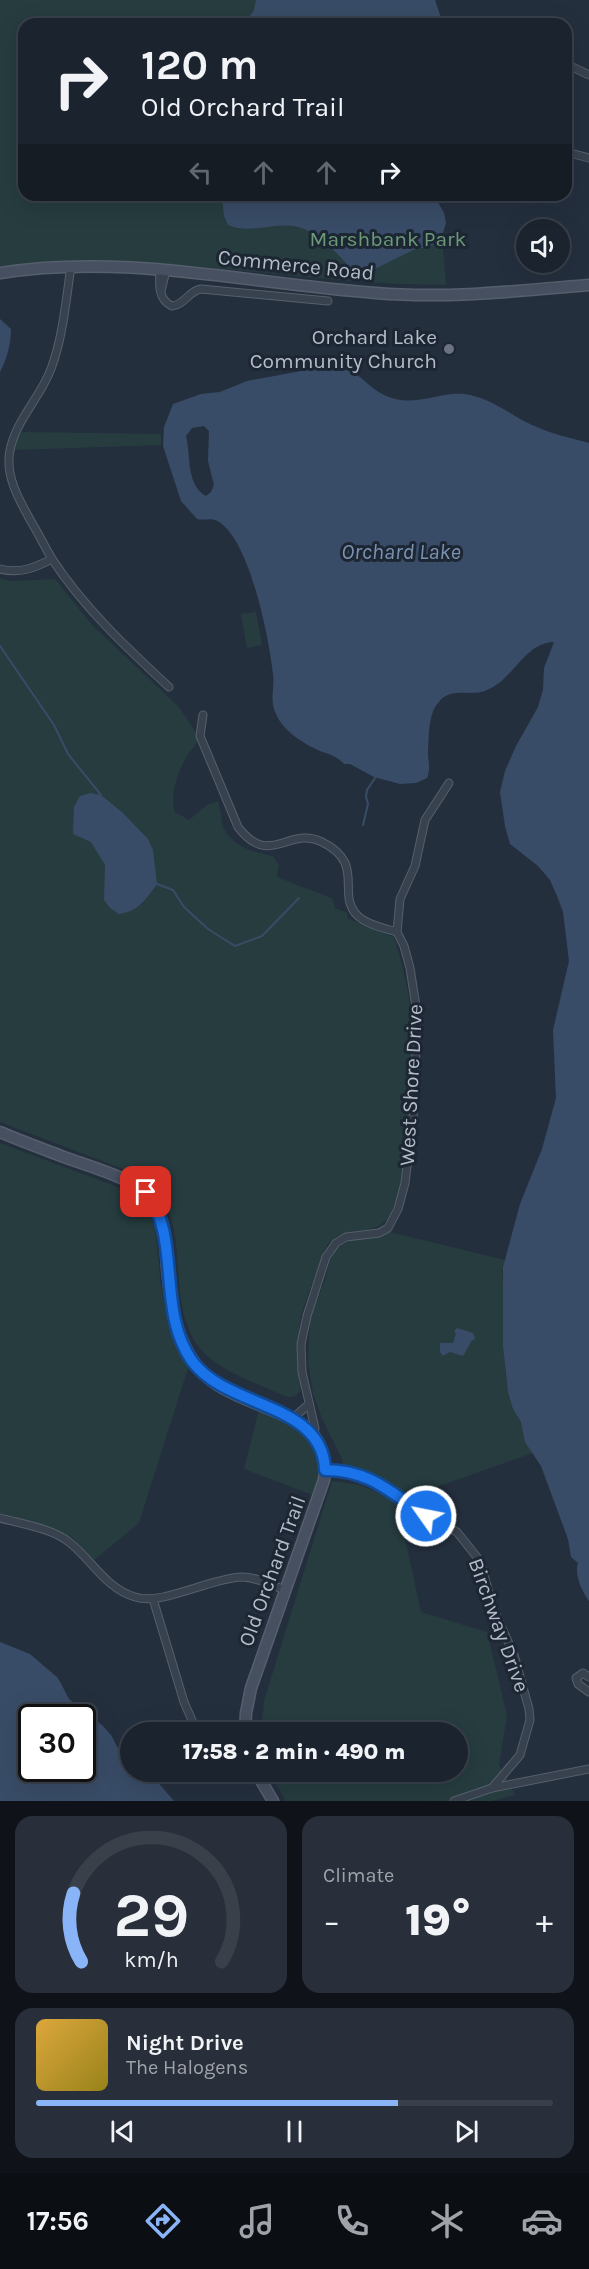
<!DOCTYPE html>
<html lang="en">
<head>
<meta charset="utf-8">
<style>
  body { margin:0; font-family:Karla,sans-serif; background:#282f3a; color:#f1f3f6; height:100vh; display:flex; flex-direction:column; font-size:22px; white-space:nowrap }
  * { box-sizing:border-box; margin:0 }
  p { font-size:20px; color:#a0a4aa }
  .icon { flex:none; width:33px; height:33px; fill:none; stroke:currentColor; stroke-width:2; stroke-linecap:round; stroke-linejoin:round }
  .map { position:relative; height:1801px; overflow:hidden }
  .side { display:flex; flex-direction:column; gap:15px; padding:15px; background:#0f1319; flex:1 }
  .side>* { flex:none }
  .banner { position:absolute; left:18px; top:18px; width:554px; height:183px; border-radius:18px; box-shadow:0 6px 24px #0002,0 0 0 2px #39404a; background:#1b232e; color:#f1f3f6; overflow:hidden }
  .buttons { position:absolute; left:516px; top:219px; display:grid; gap:12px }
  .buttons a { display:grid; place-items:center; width:54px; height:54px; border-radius:50%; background:#1b232e; box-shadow:0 6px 24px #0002,0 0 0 2px #39404a; font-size:30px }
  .speed { position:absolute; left:18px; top:1704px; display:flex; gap:12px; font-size:30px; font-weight:700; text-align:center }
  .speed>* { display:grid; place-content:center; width:78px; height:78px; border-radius:50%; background:#1b232e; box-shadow:0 6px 24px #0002,0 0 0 2px #39404a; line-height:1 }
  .speed .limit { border:3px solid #111; border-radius:9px; background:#fff; color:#111 }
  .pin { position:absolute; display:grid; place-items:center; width:51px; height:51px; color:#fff; margin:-26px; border-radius:12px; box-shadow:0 3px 9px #0006 }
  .me { position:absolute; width:66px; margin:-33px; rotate:303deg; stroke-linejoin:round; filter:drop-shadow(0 0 4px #0008) }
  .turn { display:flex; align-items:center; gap:21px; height:126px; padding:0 24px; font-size:27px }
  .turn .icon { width:78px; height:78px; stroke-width:2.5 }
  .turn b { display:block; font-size:42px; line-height:51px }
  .lanes { display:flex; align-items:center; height:57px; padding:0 24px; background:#0003; justify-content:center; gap:30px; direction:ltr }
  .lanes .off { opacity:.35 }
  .big { font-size:45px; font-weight:800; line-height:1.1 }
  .side .widget { flex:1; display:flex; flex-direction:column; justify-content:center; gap:9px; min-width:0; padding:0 21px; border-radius:18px; background:#282f3a }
  .side .dial { align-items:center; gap:0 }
  .dial svg { height:156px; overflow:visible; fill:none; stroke:#39404a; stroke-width:7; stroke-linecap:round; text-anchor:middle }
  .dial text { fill:#f1f3f6; stroke:none }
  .song { display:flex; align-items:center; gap:18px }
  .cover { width:72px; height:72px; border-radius:9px; background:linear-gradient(135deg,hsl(40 70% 55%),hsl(50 70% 35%)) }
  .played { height:6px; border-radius:3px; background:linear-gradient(90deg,#8ab4f8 70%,#39404a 70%) }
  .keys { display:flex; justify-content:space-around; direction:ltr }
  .heat { display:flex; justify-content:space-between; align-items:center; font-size:33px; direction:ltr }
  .side .tiles { flex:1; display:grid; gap:15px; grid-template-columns:1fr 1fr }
  .widget:last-child { grid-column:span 2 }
  .trip { position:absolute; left:120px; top:1722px; width:348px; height:60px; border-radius:30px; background:#1b232e; box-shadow:0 6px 24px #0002,0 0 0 2px #39404a; font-weight:800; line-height:60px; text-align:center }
  .menu { display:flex; height:96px; justify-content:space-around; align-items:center; background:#0b0e12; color:#a0a4aa }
  .menu .icon { width:42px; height:42px }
  .menu .current { color:#8ab4f8 }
  .menu b { font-size:27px; color:#f1f3f6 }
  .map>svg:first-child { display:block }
  .green { fill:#263c3f }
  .water { fill:#394c67; fill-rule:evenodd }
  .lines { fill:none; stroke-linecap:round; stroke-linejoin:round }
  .stream { stroke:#394c67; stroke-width:2 }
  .street-casing { stroke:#565f6c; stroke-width:9 }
  .secondary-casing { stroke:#565f6c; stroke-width:13 }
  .street { stroke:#38414e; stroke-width:7 }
  .secondary { stroke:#465061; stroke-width:10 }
  .route-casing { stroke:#114b97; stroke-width:15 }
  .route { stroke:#1a73e8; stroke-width:10 }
  .worship-dot { fill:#6b7280; stroke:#1d2633; stroke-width:2 }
  .labels { text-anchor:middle; stroke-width:6; stroke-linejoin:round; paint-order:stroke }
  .park-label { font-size:21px; fill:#6b9a76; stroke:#1d2633 }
  .street-label { font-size:21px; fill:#b4bcc9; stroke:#1d2633 }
  .poi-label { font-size:21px; fill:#b4bcc9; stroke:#1d2633; text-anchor:end }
  .water-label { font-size:22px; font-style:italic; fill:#7c92b1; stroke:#1d2633 }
</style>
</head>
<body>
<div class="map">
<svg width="589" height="1801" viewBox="0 0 589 1801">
  <rect width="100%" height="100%" fill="#242f3e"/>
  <g class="green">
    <path d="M 0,0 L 435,0 L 443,24 L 24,24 L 24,195 L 434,195 L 444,213 L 446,223 L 442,237 L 446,285 C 297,285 149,248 0,267 Z"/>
    <path d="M 20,432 L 161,434 L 161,445 L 13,450 Z"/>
    <path d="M 0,578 L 11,581 L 55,579 L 92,625 L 179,707 L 199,737 C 196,747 191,749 186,757 C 178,773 169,795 175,812 L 189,820 L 207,805 L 218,801 C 221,809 221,823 224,829 C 235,848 254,852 273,856 L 279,865 L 277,876 C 295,886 315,890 333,899 L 335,908 L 347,913 L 347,918 L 394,937 C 402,962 408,987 411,1013 C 414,1051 411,1192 387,1219 C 368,1242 333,1216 320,1262 C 313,1286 300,1307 299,1332 C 298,1345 304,1382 300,1391 C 297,1397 291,1398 285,1396 C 261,1385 222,1372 204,1353 C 154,1299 207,1210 131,1172 L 0,1122 Z"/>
    <path d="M 256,612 L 262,645 L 247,648 L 241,614 Z"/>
    <path d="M 0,1143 L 123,1189 L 142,1203 L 151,1216 L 155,1227 L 161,1287 L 168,1323 L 188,1368 L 139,1523 L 94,1560 L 72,1537 L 0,1513 Z"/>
    <path d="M 391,1228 L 390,1232 L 505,1260 L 502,1272 C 507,1312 500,1353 509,1393 C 511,1404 517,1413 521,1423 C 525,1436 525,1441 533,1453 L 397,1501 L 421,1612 L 487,1632 L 507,1715 L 499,1765 L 515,1795 L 492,1801 L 286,1801 L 269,1772 L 458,1772 L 458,1732 L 261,1732 L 264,1701 L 332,1481 L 360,1485 L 393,1499 L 388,1490 L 341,1467 L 343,1461 L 321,1416 L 313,1394 L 308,1362 L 310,1317 L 325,1280 L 330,1260 L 337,1248 L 351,1240 L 376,1237 Z"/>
    <path d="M 260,1406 L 304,1428 L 325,1465 L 315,1496 L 244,1469 Z"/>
  </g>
  <g class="water">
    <path d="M 256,0 L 435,0 L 443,24 L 245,24 L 254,10 Z"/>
    <path d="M 222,195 L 434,195 L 444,213 L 446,223 L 440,241 L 429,247 L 415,249 L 375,269 L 357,273 C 350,270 348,265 343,260 C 330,246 318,232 298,227 C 275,221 250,235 228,225 L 224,216 Z"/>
    <path d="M 0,319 L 11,329 C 11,344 7,358 0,372 Z"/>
    <path d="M 323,367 C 363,365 363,389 392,398 C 418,407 444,389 470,395 C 493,400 511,415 532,425 C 549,433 570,438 589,443 L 589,1601 C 582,1591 574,1575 578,1563 L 571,1557 L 568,1539 L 541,1466 L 525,1442 L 521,1422 L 513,1409 L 508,1392 L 503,1346 L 503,1267 L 520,1204 L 542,1149 L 556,1098 L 553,1030 L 569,961 L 563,912 L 557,896 L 550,880 L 538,866 L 510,844 L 505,826 L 500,792 L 505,771 L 516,746 L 538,707 L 543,690 L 544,668 L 554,642 C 522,643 514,683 481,692 C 466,695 449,688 438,703 C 428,714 429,737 428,752 C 428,762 431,768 427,778 L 416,783 L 400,784 L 374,777 L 350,764 L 344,764 C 338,757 329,754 320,751 C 303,743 284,732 276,714 C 269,700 275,688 273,674 C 269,638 250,541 219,522 C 211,517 205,521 197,519 L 181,501 L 163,446 L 164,427 L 173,404 L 201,394 L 220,392 L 247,381 ZM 204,426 L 209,431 L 208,461 L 214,485 L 211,492 L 206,496 C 186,485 191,456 186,436 L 192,428 Z"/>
    <path d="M 90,793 L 101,795 L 123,813 L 148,839 L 153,850 L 157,884 C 146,899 139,911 119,914 L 110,908 L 104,900 L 105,865 L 91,842 L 73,834 L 74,807 L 80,796 Z"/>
    <path d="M 457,1328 L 473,1333 L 475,1337 L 474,1340 L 472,1340 L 463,1356 L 450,1352 L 443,1356 L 440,1352 L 440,1343 L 453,1343 L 456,1334 L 454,1331 Z"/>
    <path d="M 0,1642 L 30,1654 L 58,1678 L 69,1699 L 102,1725 L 111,1735 L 121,1754 L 130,1763 L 130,1772 L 150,1773 L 174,1801 L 0,1801 ZM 32,1718 L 82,1718 L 82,1768 L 32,1768 Z"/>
  </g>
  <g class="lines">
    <g class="stream">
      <path d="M 0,646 L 54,725 L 68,754 L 101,795"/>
      <path d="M 363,825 L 368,804 L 366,797 L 367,790 L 375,778"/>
      <path d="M 157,884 L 173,890 L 184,907 L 208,929 L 235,946 L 262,936 L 299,898"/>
    </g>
    <defs>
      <g id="street">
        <path d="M 566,64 L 589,75"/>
        <path d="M 566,152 L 589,158"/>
        <path d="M 71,266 C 66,300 63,337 51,369 C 41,396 18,418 11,446 C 3,473 19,500 32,523 C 39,535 45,547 52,559 C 84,608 127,648 169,687"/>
        <path d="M 160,271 C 159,284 158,300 172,306 C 185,305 188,291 201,289 L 328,301"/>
        <path d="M 161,291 L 166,271"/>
        <path d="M 0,569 C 20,574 34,568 52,559"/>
        <path d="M 203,715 L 200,736 L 238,827 C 270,869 289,825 322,842 C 367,864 335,894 358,916 C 368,925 384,928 397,932"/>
        <path d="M 292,1419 L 308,1405"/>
        <path d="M 312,1433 L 315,1429 L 314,1424 L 302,1372 L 301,1344 L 307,1316 L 326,1257 L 336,1243 L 346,1237 L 379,1233 L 388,1228 L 398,1209 L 405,1183 L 414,1109 L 417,1013 L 410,968 L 404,946 L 397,932 L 400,899 L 415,866 L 425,820 L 449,783"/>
        <path d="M 325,1470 L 349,1471 L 369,1478 L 426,1516 L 457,1532 L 480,1561 L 494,1610 L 514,1655 L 529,1709 L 530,1720 L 520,1755 L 492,1788"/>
        <path d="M 0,1518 C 22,1524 51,1528 69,1542 C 92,1560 105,1588 135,1597 C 162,1606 210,1578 242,1577 C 256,1577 272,1585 285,1590"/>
        <path d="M 153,1599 L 184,1702 L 194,1725"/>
        <path d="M 589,1677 L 583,1673 L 576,1678 L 578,1684 L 589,1692"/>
        <path d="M 454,1801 L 492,1788 L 589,1769"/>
      </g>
      <g id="secondary">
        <path d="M 0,273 C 125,253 251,284 376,293 C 447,299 518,291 589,285"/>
        <path d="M 0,1132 C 21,1141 43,1149 64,1157 C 85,1165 132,1178 147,1194 C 166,1213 165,1242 167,1267 C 170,1305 177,1348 206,1376 C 228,1397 275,1408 303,1425 C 321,1438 327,1458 324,1480 L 251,1688 L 246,1713 L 245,1732"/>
        <path d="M 256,1772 L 273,1801"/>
      </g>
    </defs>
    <use href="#street" class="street-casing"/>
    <use href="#secondary" class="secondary-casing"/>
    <use href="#street" class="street"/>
    <use href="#secondary" class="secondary"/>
  </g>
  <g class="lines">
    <defs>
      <path id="route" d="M 146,1192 C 182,1238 156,1310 192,1361 C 227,1409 323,1402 325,1470 C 370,1470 391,1493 426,1516"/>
    </defs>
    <use href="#route" class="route-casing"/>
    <use href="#route" class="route"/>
  </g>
  <circle class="worship-dot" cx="449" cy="349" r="6"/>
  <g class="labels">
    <g class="park-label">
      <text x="388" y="246">Marshbank Park</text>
    </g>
    <g class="street-label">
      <text transform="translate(296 265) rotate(6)" y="7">Commerce Road</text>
      <text transform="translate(411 1085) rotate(-87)" y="7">West Shore Drive</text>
      <text transform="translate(272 1571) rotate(-70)" y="7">Old Orchard Trail</text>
      <text transform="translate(499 1625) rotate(70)" y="7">Birchway Drive</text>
    </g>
    <g class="poi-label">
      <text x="437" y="344">Orchard Lake<tspan x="437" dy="24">Community Church</tspan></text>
    </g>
    <g class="water-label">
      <text x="401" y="559">Orchard Lake</text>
    </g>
  </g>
</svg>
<div class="buttons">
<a><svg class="icon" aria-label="sound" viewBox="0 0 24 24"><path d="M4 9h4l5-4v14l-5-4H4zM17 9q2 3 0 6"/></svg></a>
</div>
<div class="speed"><div class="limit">30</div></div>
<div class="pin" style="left:146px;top:1192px;background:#d93025"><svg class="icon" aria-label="arrive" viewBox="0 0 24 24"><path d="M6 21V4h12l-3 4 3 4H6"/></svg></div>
<svg class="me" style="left:426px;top:1516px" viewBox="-20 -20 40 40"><circle r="17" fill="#1a73e8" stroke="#fff" stroke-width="3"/><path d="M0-11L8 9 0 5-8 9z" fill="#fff"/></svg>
<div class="trip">17:58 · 2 min · 490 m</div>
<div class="banner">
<div class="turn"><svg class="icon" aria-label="right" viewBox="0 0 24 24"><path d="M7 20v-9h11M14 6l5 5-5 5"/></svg><div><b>120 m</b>Old Orchard Trail</div></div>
<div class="lanes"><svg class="icon off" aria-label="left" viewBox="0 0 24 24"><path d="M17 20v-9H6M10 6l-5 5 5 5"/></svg><svg class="icon off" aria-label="ahead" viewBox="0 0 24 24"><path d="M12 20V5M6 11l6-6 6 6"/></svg><svg class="icon off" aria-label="ahead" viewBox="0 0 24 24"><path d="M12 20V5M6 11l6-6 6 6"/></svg><svg class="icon" aria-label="right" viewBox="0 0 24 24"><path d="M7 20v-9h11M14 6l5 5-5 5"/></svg></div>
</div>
</div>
<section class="side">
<div class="tiles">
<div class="widget dial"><svg viewBox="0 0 100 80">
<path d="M14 69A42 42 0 1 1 86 69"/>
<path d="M14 69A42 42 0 0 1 10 34" stroke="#8ab4f8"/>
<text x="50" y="56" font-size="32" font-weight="700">29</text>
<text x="50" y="72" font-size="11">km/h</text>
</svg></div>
<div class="widget"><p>Climate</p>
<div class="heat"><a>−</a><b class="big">19°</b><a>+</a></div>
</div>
<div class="widget">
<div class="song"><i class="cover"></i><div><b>Night Drive</b><p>The Halogens</p></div></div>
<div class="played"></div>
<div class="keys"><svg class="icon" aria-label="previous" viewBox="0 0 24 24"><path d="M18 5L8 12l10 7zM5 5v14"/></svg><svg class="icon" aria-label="pause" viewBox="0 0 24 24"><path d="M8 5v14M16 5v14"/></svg><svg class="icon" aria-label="next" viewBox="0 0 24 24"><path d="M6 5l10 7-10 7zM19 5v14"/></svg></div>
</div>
</div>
</section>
<nav class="menu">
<b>17:56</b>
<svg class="icon current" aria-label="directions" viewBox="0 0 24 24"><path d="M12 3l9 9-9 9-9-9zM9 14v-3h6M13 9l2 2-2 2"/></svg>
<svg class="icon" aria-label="music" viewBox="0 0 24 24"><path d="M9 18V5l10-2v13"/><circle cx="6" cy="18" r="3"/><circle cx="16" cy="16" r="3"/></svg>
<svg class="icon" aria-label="phone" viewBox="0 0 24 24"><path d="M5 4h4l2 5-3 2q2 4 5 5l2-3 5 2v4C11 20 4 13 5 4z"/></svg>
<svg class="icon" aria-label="climate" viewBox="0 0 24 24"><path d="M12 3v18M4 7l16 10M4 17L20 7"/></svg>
<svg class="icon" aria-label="car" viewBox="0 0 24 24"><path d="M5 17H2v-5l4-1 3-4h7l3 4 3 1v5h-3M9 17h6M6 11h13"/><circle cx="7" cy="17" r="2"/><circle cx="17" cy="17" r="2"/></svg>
</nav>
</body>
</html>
